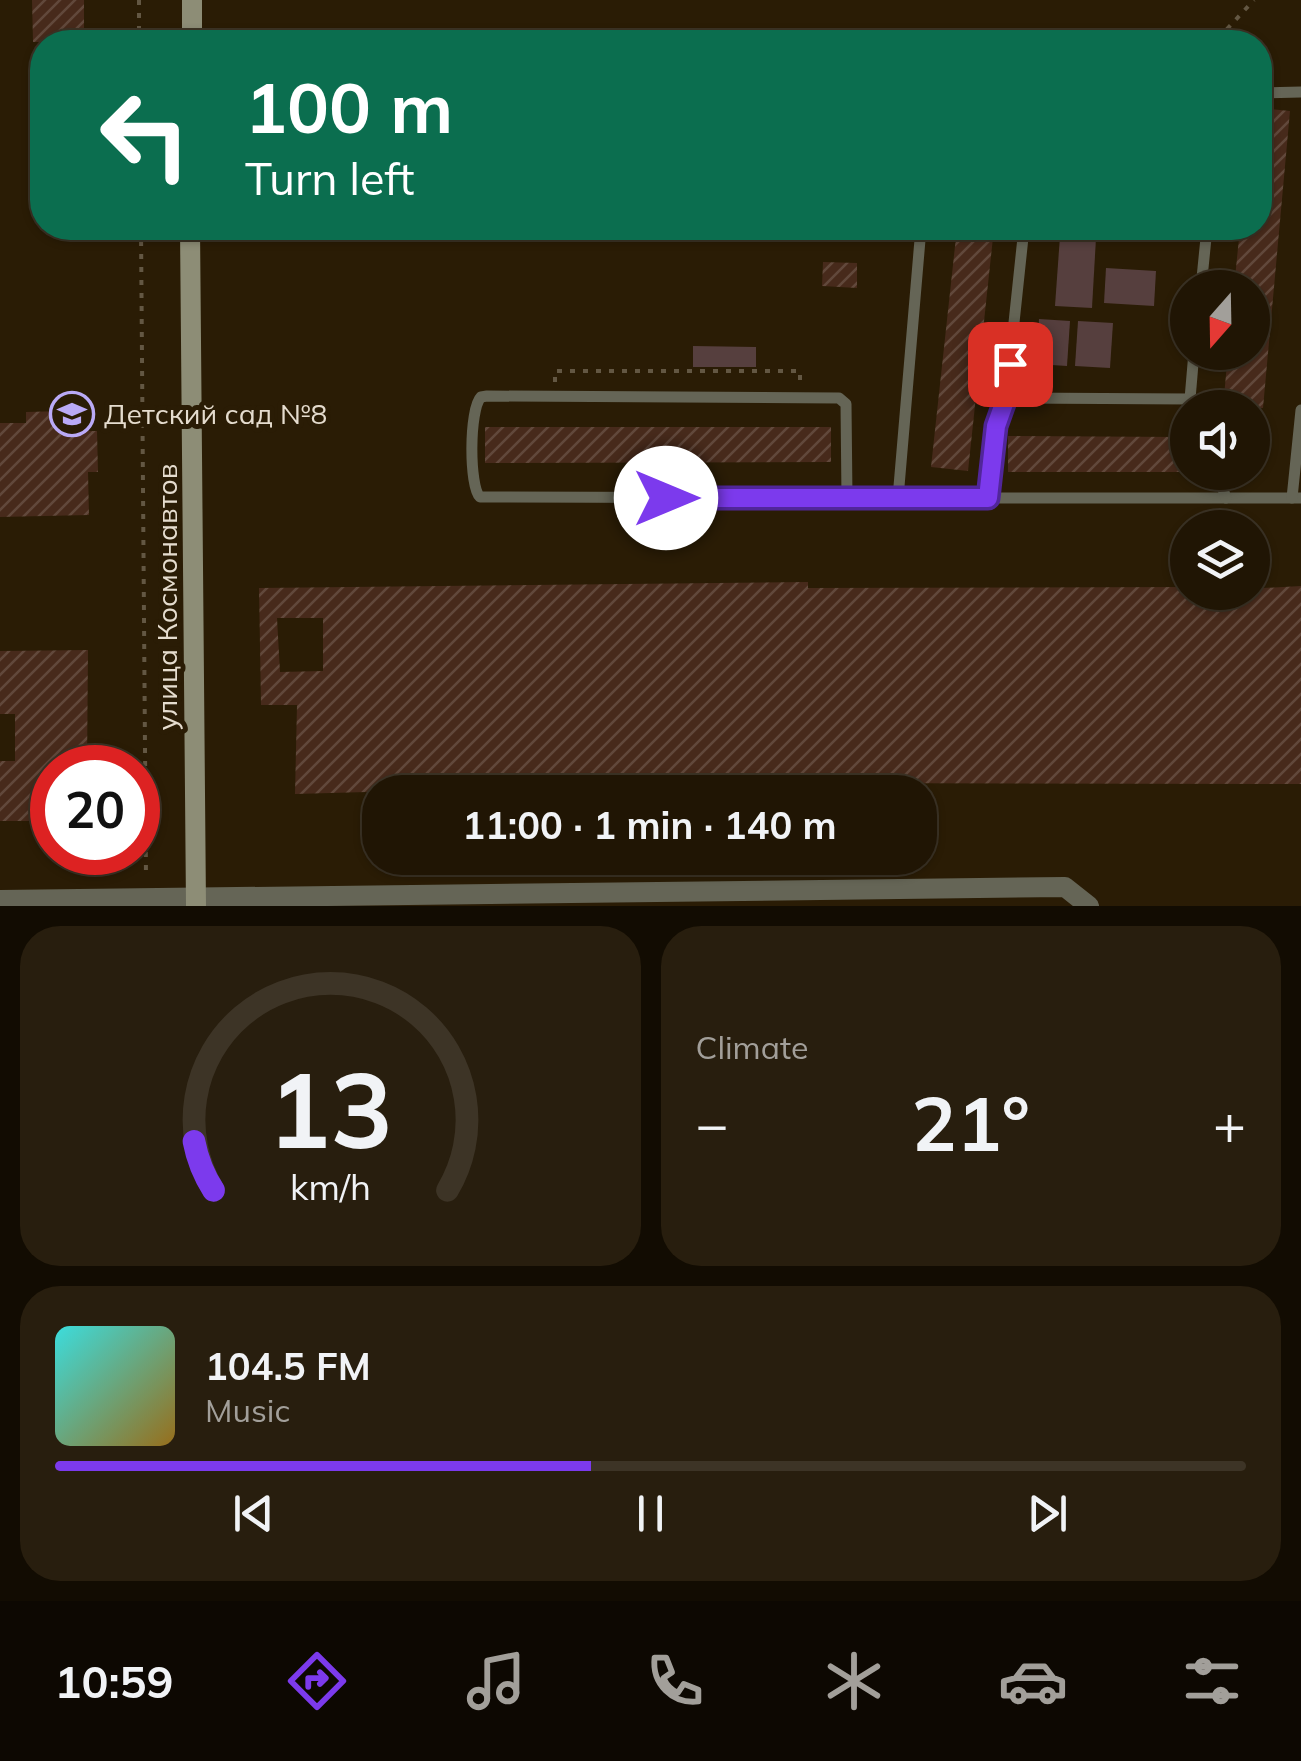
<!DOCTYPE html>
<html lang="en">
<head>
<meta charset="utf-8">
<style>
  body { margin:0; font-family:Mulish,sans-serif; background:#281e0e; color:#f1f3f6; height:100vh; display:flex; flex-direction:column; font-size:38px; white-space:nowrap }
  * { box-sizing:border-box; margin:0 }
  p { font-size:32px; color:#a29f9a }
  .icon { flex:none; width:55px; height:55px; fill:none; stroke:currentColor; stroke-width:2; stroke-linecap:round; stroke-linejoin:round }
  .map { position:relative; height:906px; overflow:hidden }
  .panel { display:flex; flex-direction:column; gap:20px; padding:20px; background:#120c02; flex:1 }
  .panel>* { flex:none }
  .top-card { position:absolute; left:30px; top:30px; width:1242px; height:210px; border-radius:40px; box-shadow:0 2px 8px #0004,0 0 0 2px #3d3426; background:#0b6e4f; color:#fff; overflow:hidden }
  .needle { width:65px; rotate:200deg }
  .tools { position:absolute; left:1170px; top:270px; display:grid; gap:20px }
  .tools a { display:grid; place-items:center; width:100px; height:100px; border-radius:50%; background:#201504; box-shadow:0 2px 8px #0004,0 0 0 2px #3d3426; font-size:50px }
  .speed { position:absolute; left:30px; top:745px; display:flex; gap:20px; font-size:50px; font-weight:700; text-align:center }
  .speed>* { display:grid; place-content:center; width:130px; height:130px; border-radius:50%; background:#201504; box-shadow:0 2px 8px #0004,0 0 0 2px #3d3426; line-height:1 }
  .speed .limit { border:15px solid #d22; background:#fff; color:#111 }
  .pin { position:absolute; display:grid; place-items:center; width:85px; height:85px; color:#fff; margin:-42px; border-radius:20px; box-shadow:0 5px 15px #0006 }
  .me { position:absolute; width:110px; margin:-55px; rotate:90deg; stroke-linejoin:round; filter:drop-shadow(0 0 8px #0008) }
  .turn { display:flex; align-items:center; gap:35px; height:210px; padding:0 50px; font-size:45px }
  .turn .icon { width:130px; height:130px; stroke-width:2.5 }
  .turn b { display:block; font-size:70px; line-height:85px }
  .big { font-size:75px; font-weight:700; line-height:1.1 }
  .panel .card { flex:1; display:flex; flex-direction:column; justify-content:center; gap:15px; min-width:0; padding:0 35px; border-radius:40px; background:#281e0e }
  .panel .dial { align-items:center; gap:0 }
  .dial svg { height:260px; overflow:visible; fill:none; stroke:#3d3426; stroke-width:7; stroke-linecap:round; text-anchor:middle }
  .dial text { fill:#f1f3f6; stroke:none }
  .song { display:flex; align-items:center; gap:30px }
  .cover { width:120px; height:120px; border-radius:15px; background:linear-gradient(135deg,hsl(180 70% 55%),hsl(40 70% 35%)) }
  .played { height:10px; border-radius:5px; background:linear-gradient(90deg,#7c3aed 45%,#3d3426 45%) }
  .keys { display:flex; justify-content:space-around; direction:ltr }
  .heat { display:flex; justify-content:space-between; align-items:center; font-size:55px; direction:ltr }
  .panel .tiles { flex:1; display:grid; gap:20px; grid-template-columns:1fr 1fr }
  .card:last-child { grid-column:span 2 }
  .trip { position:absolute; left:362px; top:775px; width:575px; height:100px; border-radius:40px; background:#201504; box-shadow:0 2px 8px #0004,0 0 0 2px #3d3426; font-weight:700; line-height:100px; text-align:center }
  .dock { display:flex; height:160px; justify-content:space-around; align-items:center; background:#0d0802; color:#a29f9a }
  .dock .icon { width:70px; height:70px }
  .dock .on { color:#7c3aed }
  .dock b { font-size:45px; color:#f1f3f6 }
  .map>svg:first-child { display:block }
  .park { fill:#563f3e }
  .building { fill:url(#building-hatch); fill-rule:evenodd }
  .lines { fill:none; stroke-linecap:round; stroke-linejoin:round }
  .path { stroke:#635743; stroke-width:4; stroke-dasharray:5 8; stroke-linecap:butt }
  .lane { stroke:#656556; stroke-width:11 }
  .street { stroke:#656556; stroke-width:20 }
  .secondary { stroke:#8d8d76; stroke-width:20 }
  .route-casing { stroke:#51269a; stroke-width:25 }
  .route { stroke:#7c3aed; stroke-width:18 }
  .labels { text-anchor:middle; stroke-width:10; stroke-linejoin:round; paint-order:stroke }
  .poi-label { font-size:28px; fill:#e5dcce; stroke:#2a1c05; text-anchor:start }
  .street-label { font-size:28px; fill:#e5dcce; stroke:#2a1c05 }
</style>
</head>
<body>
<div class="map">
<svg width="1301" height="906" viewBox="0 0 1301 906">
  <defs>
    <pattern id="building-hatch" width="6" height="6" patternUnits="userSpaceOnUse" patternTransform="scale(2.5)"><rect width="6" height="6" fill="#472a1b"/><path d="M-1 1l2-2M0 6l6-6M5 7l2-2" fill="none" stroke="#61483b"/></pattern>
  </defs>
  <rect width="100%" height="100%" fill="#2a1c05"/>
  <g class="park">
    <path d="M 1060,236 L 1096,238 L 1092,308 L 1055,306 Z"/>
    <path d="M 1106,268 L 1156,271 L 1154,306 L 1104,303 Z"/>
    <path d="M 1039,319 L 1070,321 L 1067,366 L 1036,364 Z"/>
    <path d="M 1078,321 L 1113,323 L 1110,368 L 1075,366 Z"/>
    <path d="M 693,346 L 756,347 L 756,367 L 693,367 Z"/>
  </g>
  <g class="building">
    <path d="M 32,0 L 84,0 L 84,42 L 33,42 Z"/>
    <path d="M 1260,108 L 1290,111 L 1263,408 L 1223,408 L 1228,352 L 1252,352 L 1252,288 L 1234,288 L 1240,228 L 1260,228 Z"/>
    <path d="M 957,228 L 994,228 L 968,471 L 931,467 Z"/>
    <path d="M 823,262 L 857,263 L 857,288 L 822,286 Z"/>
    <path d="M 63,411 L 63,422 L 86,421 L 86,431 L 97,431 L 98,472 L 88,472 L 89,515 L 0,517 L 0,423 L 26,423 L 26,412 Z"/>
    <path d="M 485,427 L 831,427 L 831,462 L 485,463 Z"/>
    <path d="M 1008,436 L 1181,437 L 1181,472 L 1008,472 Z"/>
    <path d="M 808,582 L 808,588 L 1188,587 L 1188,592 L 1301,586 L 1301,784 L 815,783 L 815,792 L 576,792 L 576,786 L 295,794 L 297,705 L 261,705 L 259,588 ZM 277,618 L 323,618 L 323,671 L 280,672 Z"/>
    <path d="M 88,650 L 87,768 L 52,768 L 52,821 L 0,821 L 0,761 L 15,761 L 15,714 L 0,714 L 0,651 Z"/>
  </g>
  <g class="lines">
    <g class="path">
      <path d="M 139,0 L 139,42"/>
      <path d="M 1226,42 L 1227,29 L 1254,0"/>
      <path d="M 141,228 L 146,878"/>
      <path d="M 555,382 L 555,371 L 800,371 L 800,381"/>
    </g>
    <g class="lane">
      <path d="M 1260,93 L 1301,92"/>
      <path d="M 921,228 L 898,498 L 1301,498"/>
      <path d="M 1024,228 L 1006,398 L 1190,399 L 1194,352"/>
      <path d="M 1201,288 L 1207,228"/>
      <path d="M 1217,472 L 1226,498"/>
      <path d="M 847,498 L 480,497 C 469,487 469,409 481,397 L 487,396 L 839,398 L 846,404 L 847,498 L 898,498"/>
      <path d="M 988,498 L 996,426 L 1006,398"/>
      <path d="M 1292,498 L 1301,410"/>
    </g>
    <path class="street" d="M 0,900 L 1065,887 L 1089,906"/>
    <g class="secondary">
      <path d="M 192,42 L 192,0"/>
      <path d="M 190,228 L 196,906"/>
    </g>
  </g>
  <g class="lines">
    <defs>
      <path id="route" d="M 666,498 L 988,498 L 996,426 L 1006,398 L 1010,364"/>
    </defs>
    <use href="#route" class="route-casing"/>
    <use href="#route" class="route"/>
  </g>
  <defs>
    <symbol id="school-ring" viewBox="-11 -11 22 22"><circle r="9.5" fill="#2a1c05" stroke="#baaaf6" stroke-width="1.5"/><path d="M0-5L7-2L0 1L-7-2ZM-4 1L0 2.5L4 1V4Q0 6-4 4Z" fill="#baaaf6"/></symbol>
  </defs>
  <g fill-rule="evenodd">
    <use href="#school-ring" x="47" y="389" width="50" height="50"/>
  </g>
  <g class="labels">
    <g class="poi-label">
      <text x="104" y="424">Детский сад №8</text>
    </g>
    <g class="street-label">
      <text transform="translate(167 597) rotate(-90)" y="10">улица Космонавтов</text>
    </g>
  </g>
</svg>
<div class="tools">
<a><svg class="needle" viewBox="-14 -14 28 28"><path d="M0-13l5 13h-10z" fill="#e53935"/><path d="M0 13l5-13h-10z" fill="#a29f9a"/></svg></a>
<a><svg class="icon" aria-label="sound" viewBox="0 0 24 24"><path d="M4 9h4l5-4v14l-5-4H4zM17 9q2 3 0 6"/></svg></a>
<a><svg class="icon" aria-label="layers" viewBox="0 0 24 24"><path d="M12 4l9 5-9 5-9-5zM3 14l9 5 9-5"/></svg></a>
</div>
<div class="speed"><div class="limit">20</div></div>
<div class="pin" style="left:1010px;top:364px;background:#d93025"><svg class="icon" aria-label="arrive" viewBox="0 0 24 24"><path d="M6 21V4h12l-3 4 3 4H6"/></svg></div>
<svg class="me" style="left:666px;top:498px" viewBox="-20 -20 40 40"><circle r="19" fill="#fff"/><path d="M0-13L10 11 0 6-10 11z" fill="#7c3aed"/></svg>
<div class="trip">11:00 · 1 min · 140 m</div>
<div class="top-card">
<div class="turn"><svg class="icon" aria-label="left" viewBox="0 0 24 24"><path d="M17 20v-9H6M10 6l-5 5 5 5"/></svg><div><b>100 m</b>Turn left</div></div>
</div>
</div>
<section class="panel">
<div class="tiles">
<div class="card dial"><svg viewBox="0 0 100 80">
<path d="M14 69A42 42 0 1 1 86 69"/>
<path d="M14 69A42 42 0 0 1 8 54" stroke="#7c3aed"/>
<text x="50" y="56" font-size="32" font-weight="700">13</text>
<text x="50" y="72" font-size="11">km/h</text>
</svg></div>
<div class="card"><p>Climate</p>
<div class="heat"><a>−</a><b class="big">21°</b><a>+</a></div>
</div>
<div class="card">
<div class="song"><i class="cover"></i><div><b>104.5 FM</b><p>Music</p></div></div>
<div class="played"></div>
<div class="keys"><svg class="icon" aria-label="previous" viewBox="0 0 24 24"><path d="M18 5L8 12l10 7zM5 5v14"/></svg><svg class="icon" aria-label="pause" viewBox="0 0 24 24"><path d="M8 5v14M16 5v14"/></svg><svg class="icon" aria-label="next" viewBox="0 0 24 24"><path d="M6 5l10 7-10 7zM19 5v14"/></svg></div>
</div>
</div>
</section>
<nav class="dock">
<b>10:59</b>
<svg class="icon on" aria-label="directions" viewBox="0 0 24 24"><path d="M12 3l9 9-9 9-9-9zM9 14v-3h6M13 9l2 2-2 2"/></svg>
<svg class="icon" aria-label="music" viewBox="0 0 24 24"><path d="M9 18V5l10-2v13"/><circle cx="6" cy="18" r="3"/><circle cx="16" cy="16" r="3"/></svg>
<svg class="icon" aria-label="phone" viewBox="0 0 24 24"><path d="M5 4h4l2 5-3 2q2 4 5 5l2-3 5 2v4C11 20 4 13 5 4z"/></svg>
<svg class="icon" aria-label="climate" viewBox="0 0 24 24"><path d="M12 3v18M4 7l16 10M4 17L20 7"/></svg>
<svg class="icon" aria-label="car" viewBox="0 0 24 24"><path d="M5 17H2v-5l4-1 3-4h7l3 4 3 1v5h-3M9 17h6M6 11h13"/><circle cx="7" cy="17" r="2"/><circle cx="17" cy="17" r="2"/></svg>
<svg class="icon" aria-label="filters" viewBox="0 0 24 24"><path d="M4 7h16M4 17h16"/><circle cx="9" cy="7" r="2"/><circle cx="15" cy="17" r="2"/></svg>
</nav>
</body>
</html>
